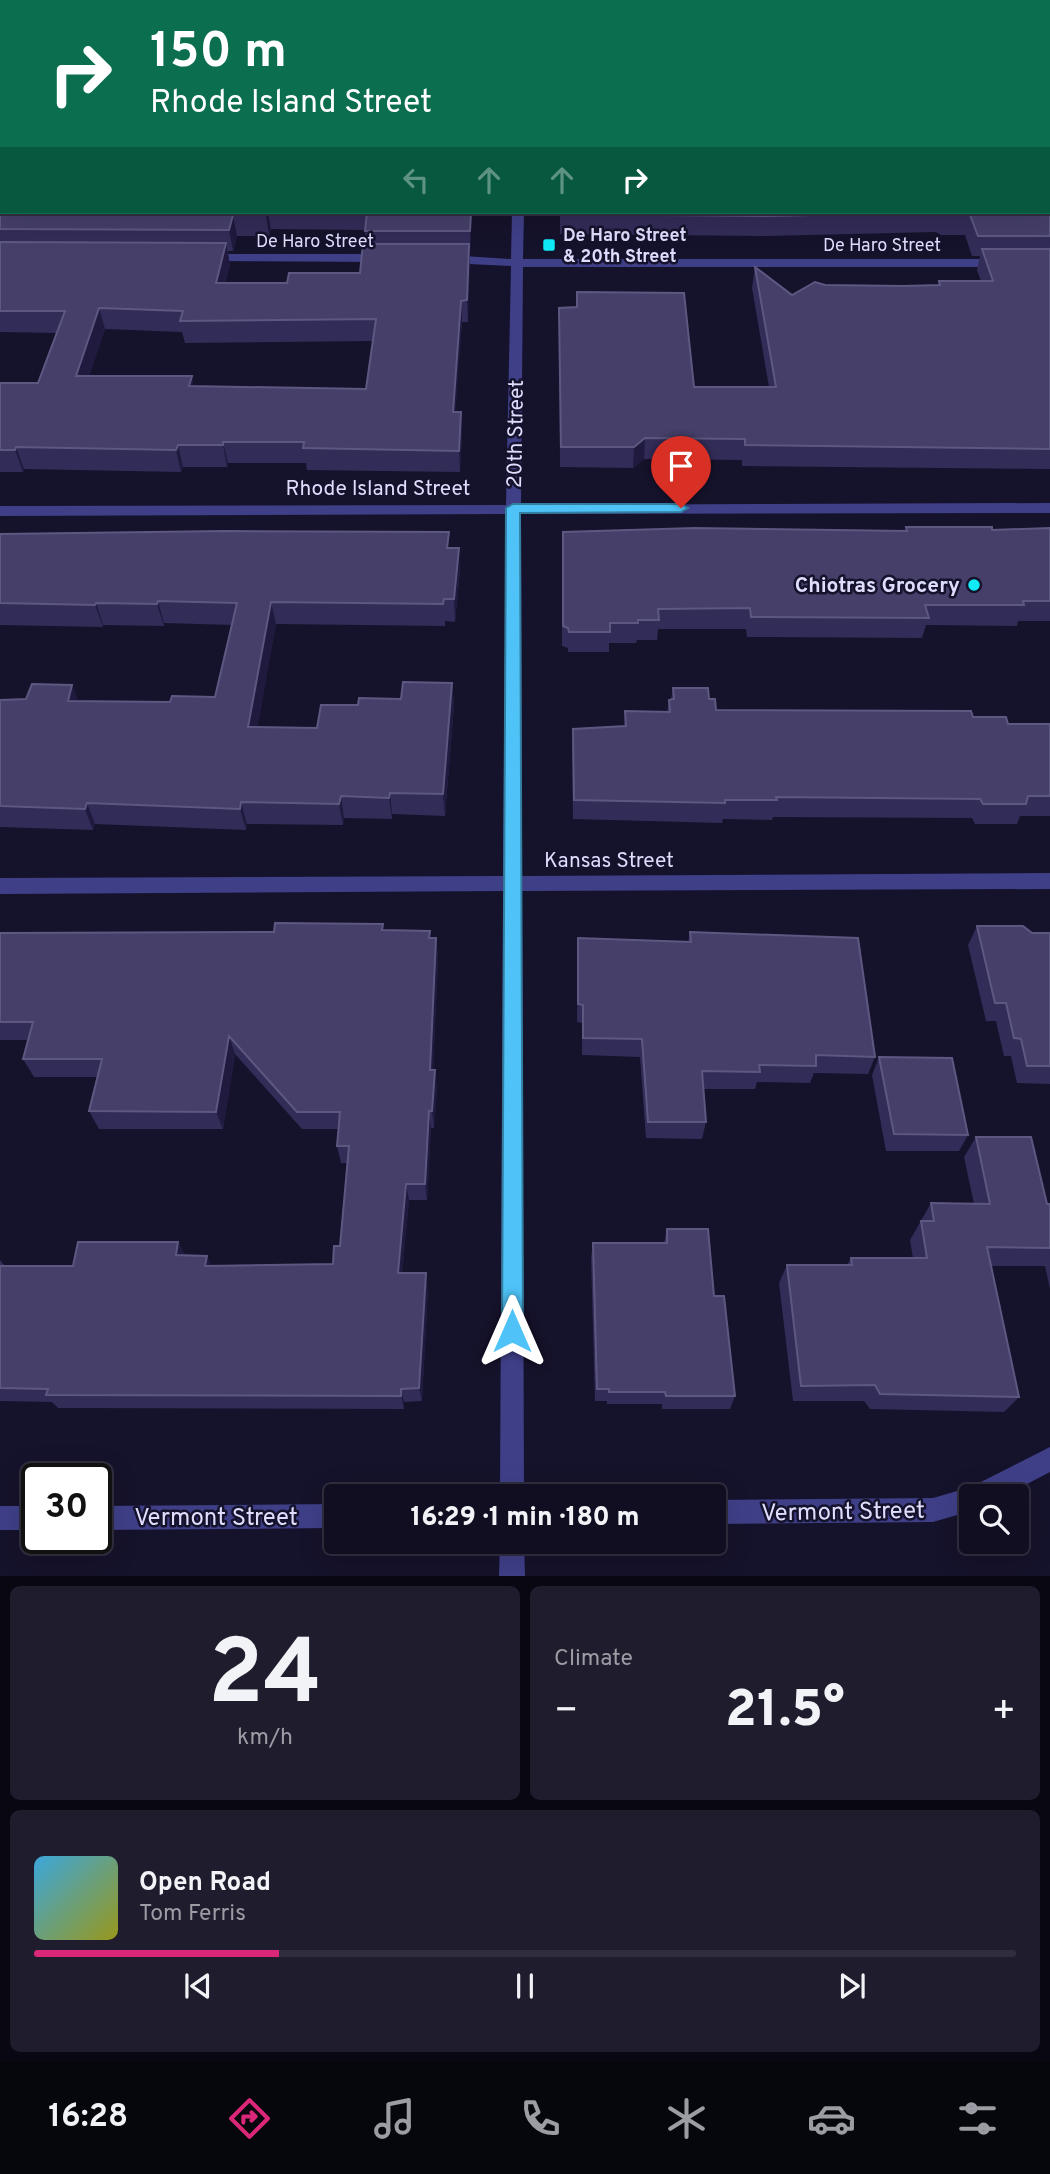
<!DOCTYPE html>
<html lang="en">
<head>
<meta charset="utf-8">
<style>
  body { margin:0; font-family:Overpass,sans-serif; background:#1e1c2d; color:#f1f3f6; height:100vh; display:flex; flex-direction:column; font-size:26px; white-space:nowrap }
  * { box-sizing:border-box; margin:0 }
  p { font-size:23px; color:#9c9ca5 }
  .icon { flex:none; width:38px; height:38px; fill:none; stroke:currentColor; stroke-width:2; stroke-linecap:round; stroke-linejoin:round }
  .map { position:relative; height:1576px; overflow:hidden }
  .sheet { display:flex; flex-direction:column; gap:10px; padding:10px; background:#090812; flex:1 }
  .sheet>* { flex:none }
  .banner { position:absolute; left:0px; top:0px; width:1050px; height:214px; box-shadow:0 7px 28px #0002,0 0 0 2px #302e3e; background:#0b6e4f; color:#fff; overflow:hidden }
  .tools { position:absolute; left:959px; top:1484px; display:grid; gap:14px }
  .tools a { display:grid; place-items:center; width:70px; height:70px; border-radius:7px; background:#100e20; box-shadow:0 7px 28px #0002,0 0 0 2px #302e3e; font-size:35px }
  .speed { position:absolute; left:21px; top:1463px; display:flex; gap:14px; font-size:35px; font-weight:700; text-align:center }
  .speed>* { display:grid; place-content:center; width:91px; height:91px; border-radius:50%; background:#100e20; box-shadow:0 7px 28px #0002,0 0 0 2px #302e3e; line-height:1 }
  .speed .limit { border:4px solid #111; border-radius:10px; background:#fff; color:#111 }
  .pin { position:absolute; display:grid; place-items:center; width:60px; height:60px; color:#fff; margin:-72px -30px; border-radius:50% 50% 50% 0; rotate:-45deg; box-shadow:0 0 7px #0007 }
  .pin .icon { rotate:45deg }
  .me { position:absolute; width:77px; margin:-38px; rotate:0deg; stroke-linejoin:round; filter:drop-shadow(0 0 5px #0008) }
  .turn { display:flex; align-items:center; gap:24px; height:147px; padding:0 35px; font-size:32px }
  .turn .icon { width:91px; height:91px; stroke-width:2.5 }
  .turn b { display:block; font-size:49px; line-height:60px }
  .lanes { display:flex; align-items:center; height:66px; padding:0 35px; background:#0003; justify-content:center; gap:35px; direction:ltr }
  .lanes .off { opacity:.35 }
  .big { font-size:52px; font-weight:800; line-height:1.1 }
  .sheet .card { flex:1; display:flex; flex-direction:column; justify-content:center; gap:10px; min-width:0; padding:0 24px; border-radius:10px; background:#1e1c2d }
  .sheet .dial { align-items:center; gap:0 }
  .dial b { font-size:91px; line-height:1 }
  .song { display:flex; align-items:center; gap:21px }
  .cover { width:84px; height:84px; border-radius:10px; background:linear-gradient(135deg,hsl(200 70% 55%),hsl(60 70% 35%)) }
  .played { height:7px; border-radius:4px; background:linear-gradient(90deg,#db2777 25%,#302e3e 25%) }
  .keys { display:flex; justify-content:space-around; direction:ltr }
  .heat { display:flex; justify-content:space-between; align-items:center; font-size:38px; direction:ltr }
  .sheet .tiles { flex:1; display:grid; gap:10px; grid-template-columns:1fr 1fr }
  .card:last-child { grid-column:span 2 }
  .trip { position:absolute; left:324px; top:1484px; width:402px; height:70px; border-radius:7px; background:#100e20; box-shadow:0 7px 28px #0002,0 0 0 2px #302e3e; font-weight:800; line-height:70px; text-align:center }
  .menu { display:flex; height:112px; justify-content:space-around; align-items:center; background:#06060d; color:#9c9ca5 }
  .menu .icon { width:49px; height:49px }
  .menu .active { color:#db2777 }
  .menu b { font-size:32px; color:#f1f3f6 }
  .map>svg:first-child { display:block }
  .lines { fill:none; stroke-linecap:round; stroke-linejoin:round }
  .minor { fill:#3f3f88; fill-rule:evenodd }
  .wall { fill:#322c58; fill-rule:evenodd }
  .shaded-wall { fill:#1f1a3e }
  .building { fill:#453f69; stroke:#5d5881; stroke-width:2; fill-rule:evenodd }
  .route { fill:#4fc3f7; stroke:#337fa1; stroke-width:2 }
  .poi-dot { fill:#0fecf8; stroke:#15122b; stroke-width:2.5 }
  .labels { text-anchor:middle; stroke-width:5; stroke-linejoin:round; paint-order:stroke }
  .far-poi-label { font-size:18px; font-weight:bold; fill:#dfddfe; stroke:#15122b; text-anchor:start }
  .far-street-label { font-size:18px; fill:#dfddfe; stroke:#15122b }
  .street-label { font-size:21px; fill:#dfddfe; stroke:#15122b }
  .poi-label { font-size:21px; font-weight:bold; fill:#dfddfe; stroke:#15122b; text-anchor:end }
  .near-street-label { font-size:24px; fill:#dfddfe; stroke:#15122b }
</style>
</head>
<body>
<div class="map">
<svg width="1050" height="1576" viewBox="0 0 1050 1576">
  <rect width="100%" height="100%" fill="#15122b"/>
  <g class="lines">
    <g class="minor">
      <path d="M 17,0 L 27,0 L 16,2 Z"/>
      <rect x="508" y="0" width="10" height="2"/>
      <path d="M 2,35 L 2,44 L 0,44 L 0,36 Z"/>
      <path d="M 512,212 L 524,212 L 523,259 L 1001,259 L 1007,263 L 1001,267 L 523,267 L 521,505 L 1050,503 L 1050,513 L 521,514 L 522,876 L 1050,873 L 1050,889 L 522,891 L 524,1496 L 500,1496 L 503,891 L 0,894 L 0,878 L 503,876 L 506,514 L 0,516 L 0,506 L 506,505 L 511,266 L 448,263 L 442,259 L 448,255 L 511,259 Z"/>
      <path d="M 206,254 L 385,254 L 391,258 L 385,262 L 202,261 L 202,255 Z"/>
      <path d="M 1050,1447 L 1050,1472 L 1004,1496 L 971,1496 L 971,1511 L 933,1522 L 714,1524 L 714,1500 L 933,1498 L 971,1487 Z"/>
      <path d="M 336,1504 L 336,1528 L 96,1530 L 96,1506 Z"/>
      <rect x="0" y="1506" width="37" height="24"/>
      <path d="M 500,1542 L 524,1542 L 525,1576 L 499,1576 Z"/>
    </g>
  </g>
  <g class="wall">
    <path d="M 550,0 L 1050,0 L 1050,469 L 742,466 L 742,460 L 644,459 L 633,468 L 560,467 L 559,328 L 559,308 L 576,307 L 577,292 L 694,387 L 769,387 L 752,288 L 755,267 L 792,295 L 825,285 L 904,286 L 938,285 L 939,281 L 981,281 L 977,270 L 980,256 L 972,256 L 965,235 L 941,235 L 936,232 L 767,236 L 560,234 L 560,212 L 1048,2 L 550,2 Z"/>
    <path d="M 0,78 L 2,212 L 472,212 L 470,252 L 469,252 L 468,322 L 462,322 L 455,412 L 461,412 L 462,433 L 460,472 L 307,470 L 306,463 L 228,463 L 227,467 L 183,467 L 181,472 L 24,469 L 23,472 L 0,472 L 0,383 L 38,383 L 57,333 L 0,332 ZM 271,229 L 365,230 L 366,244 L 360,273 L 287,283 L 225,283 L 230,265 L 228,251 L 233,251 L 237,236 L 269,236 ZM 105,329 L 182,332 L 185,343 L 373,341 L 366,389 L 194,386 L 89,376 Z"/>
    <path d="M 906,527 L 992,530 L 1050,528 L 1050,621 L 1018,621 L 1017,626 L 926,625 L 922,638 L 747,637 L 746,629 L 658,629 L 657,640 L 637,640 L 636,643 L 609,643 L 609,652 L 568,652 L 568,648 L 562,646 L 562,552 L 905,531 Z"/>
    <path d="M 0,534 L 449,548 L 460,570 L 455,622 L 445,621 L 445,626 L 276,624 L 257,727 L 317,728 L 358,705 L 401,699 L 452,683 L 454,705 L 445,816 L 392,814 L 392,819 L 344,818 L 343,825 L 247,824 L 246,830 L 95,824 L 93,830 L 0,827 L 0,700 L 26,699 L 72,685 L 78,701 L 170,702 L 215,697 L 232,625 L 164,623 L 164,626 L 103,625 L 103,627 L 0,625 Z"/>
    <path d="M 673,688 L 709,699 L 716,710 L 973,717 L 1008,724 L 1050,724 L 1050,816 L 1020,816 L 1017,824 L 975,824 L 972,818 L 773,817 L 772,820 L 723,819 L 722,823 L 573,819 L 572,749 L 573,729 L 624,726 L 625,711 L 667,712 L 669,700 L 671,699 Z"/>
    <path d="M 977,926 L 1032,933 L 1050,933 L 1050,1084 L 1017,1083 L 1011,1056 L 1004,1056 L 996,1021 L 986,1021 L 968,945 Z"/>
    <path d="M 384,930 L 430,938 L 436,938 L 438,958 L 433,1070 L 437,1088 L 434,1128 L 431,1128 L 427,1200 L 409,1200 L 402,1273 L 428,1288 L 422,1401 L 404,1402 L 404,1409 L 58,1408 L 52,1402 L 0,1401 L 0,1260 L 5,1266 L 73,1266 L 178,1242 L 185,1255 L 207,1256 L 211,1265 L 333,1264 L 340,1246 L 347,1163 L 341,1163 L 337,1146 L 339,1129 L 302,1129 L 235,1054 L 223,1129 L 99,1129 L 89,1111 L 97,1077 L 34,1077 L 23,1059 L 28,1040 L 0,1040 L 0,933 L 274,932 Z"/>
    <path d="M 690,932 L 875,1057 L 868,1074 L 814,1073 L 810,1083 L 757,1082 L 755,1089 L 703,1089 L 706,1122 L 702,1139 L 646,1138 L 640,1057 L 582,1055 L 582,1023 L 577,1022 L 578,938 L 688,942 Z"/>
    <path d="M 879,1057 L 968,1135 L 959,1151 L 886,1151 L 872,1075 Z"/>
    <path d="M 976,1137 L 1047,1204 L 1050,1204 L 1050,1289 L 1045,1266 L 991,1266 L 1019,1397 L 1004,1412 L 870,1409 L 864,1401 L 793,1401 L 779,1283 L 787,1265 L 847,1265 L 851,1258 L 913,1258 L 910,1240 L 931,1203 L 974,1204 L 964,1157 Z"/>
    <path d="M 667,1229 L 714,1296 L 735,1396 L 730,1409 L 662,1409 L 662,1404 L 607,1404 L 607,1401 L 595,1401 L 591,1258 L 593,1243 L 664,1243 Z"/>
  </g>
  <g class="shaded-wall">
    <path d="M 267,212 L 268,212 L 271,229 L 269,236 L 266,215 Z"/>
    <path d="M 471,212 L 472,212 L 470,252 L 470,231 Z"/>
    <path d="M 233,215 L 237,236 L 233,251 L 229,230 Z"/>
    <path d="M 226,243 L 230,265 L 220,304 L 216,283 Z"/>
    <path d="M 469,244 L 470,266 L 468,322 L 467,300 Z"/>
    <path d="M 461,301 L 462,322 L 454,433 L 453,412 Z"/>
    <path d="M 99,308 L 105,329 L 82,397 L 76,376 Z"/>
    <path d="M 192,376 L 196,398 L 189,386 Z"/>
    <path d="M 461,412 L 462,433 L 460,472 L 459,451 Z"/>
    <path d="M 645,438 L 644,459 L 633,468 L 634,447 Z"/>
    <path d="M 223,442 L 228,463 L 227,467 L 223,445 Z"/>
    <path d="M 178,445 L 183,467 L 181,472 L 176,450 Z"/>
    <path d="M 16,447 L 24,469 L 23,472 L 15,450 Z"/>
    <path d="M 459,548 L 460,570 L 455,622 L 454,599 Z"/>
    <path d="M 158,601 L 164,623 L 164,626 L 157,604 Z"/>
    <path d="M 271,602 L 276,624 L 254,749 L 248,727 Z"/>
    <path d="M 96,603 L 103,625 L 103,627 L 95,605 Z"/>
    <path d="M 452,683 L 454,705 L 445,816 L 443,794 Z"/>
    <path d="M 72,685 L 81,707 L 68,701 Z"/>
    <path d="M 390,793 L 392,814 L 392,819 L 389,798 Z"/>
    <path d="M 341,796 L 344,818 L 343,825 L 339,804 Z"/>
    <path d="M 241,802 L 247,824 L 246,830 L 240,809 Z"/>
    <path d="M 87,803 L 95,824 L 93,830 L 85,809 Z"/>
    <path d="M 436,938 L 438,958 L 432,1088 L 430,1070 Z"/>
    <path d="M 229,1036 L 235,1054 L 223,1129 L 216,1112 Z"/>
    <path d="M 435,1070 L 437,1088 L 434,1128 L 432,1111 Z"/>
    <path d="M 429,1111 L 431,1128 L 427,1200 L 425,1184 Z"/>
    <path d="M 406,1184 L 409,1200 L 401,1288 L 398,1273 Z"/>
    <path d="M 178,1242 L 186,1257 L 176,1255 Z"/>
    <path d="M 207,1256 L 214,1271 L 205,1266 Z"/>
    <path d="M 426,1273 L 428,1288 L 422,1401 L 419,1388 Z"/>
    <path d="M 401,1389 L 404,1402 L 404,1409 L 401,1396 Z"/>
  </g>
  <g class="building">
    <path d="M 40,0 L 477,0 L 477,2 L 39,2 Z"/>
    <path d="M 551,0 L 1050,0 L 1050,236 L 978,236 L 970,215 L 946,215 L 941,212 L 770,216 L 561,214 L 561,212 L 1048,212 L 1048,2 L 551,2 Z"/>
    <path d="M 2,75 L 2,212 L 267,212 L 266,215 L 233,215 L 229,230 L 0,229 L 0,78 Z"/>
    <path d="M 367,212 L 471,212 L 470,231 L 365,231 Z"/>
    <path d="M 0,242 L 226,243 L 216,283 L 287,283 L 289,273 L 360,273 L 363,244 L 469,244 L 467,300 L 461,301 L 453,412 L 461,412 L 459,451 L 303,448 L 304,442 L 223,442 L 223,445 L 178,445 L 176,450 L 16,447 L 15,450 L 0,450 L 0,383 L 38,383 L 65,311 L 0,311 ZM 99,308 L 183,311 L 180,321 L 376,319 L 366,389 L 189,386 L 192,376 L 76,376 Z"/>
    <path d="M 982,249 L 1050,249 L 1050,449 L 745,445 L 745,439 L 645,438 L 634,447 L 561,447 L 559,308 L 577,307 L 577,292 L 684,293 L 694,387 L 776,387 L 755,267 L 792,295 L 815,282 L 825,285 L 904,286 L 940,285 L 939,281 L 993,281 Z"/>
    <path d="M 906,527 L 992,527 L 992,530 L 1050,528 L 1050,601 L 1023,601 L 1024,605 L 925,605 L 929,618 L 751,617 L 750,608 L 658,609 L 659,620 L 638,620 L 638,623 L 610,623 L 610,632 L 569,632 L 568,628 L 563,626 L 563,532 L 695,528 L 907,531 Z"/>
    <path d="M 225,531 L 449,532 L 447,548 L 459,548 L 454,599 L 444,599 L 443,604 L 271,602 L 248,727 L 317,728 L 321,705 L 358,705 L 359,698 L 401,699 L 403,682 L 452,683 L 443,794 L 390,793 L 389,798 L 341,796 L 339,804 L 241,802 L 240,809 L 87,803 L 85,809 L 0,806 L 0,700 L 26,699 L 32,684 L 72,685 L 68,701 L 170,702 L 172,696 L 215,697 L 237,603 L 158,601 L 157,604 L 96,603 L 95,605 L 0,603 L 0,534 Z"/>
    <path d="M 673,688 L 708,688 L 709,699 L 715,699 L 716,710 L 971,711 L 973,717 L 1006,717 L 1008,724 L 1050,724 L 1050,796 L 1028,796 L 1026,804 L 983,804 L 980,799 L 776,797 L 777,800 L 725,800 L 725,803 L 574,800 L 573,729 L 626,726 L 625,711 L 670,712 L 669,700 L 674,699 Z"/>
    <path d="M 275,923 L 383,924 L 382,930 L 430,931 L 429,938 L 436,938 L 430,1070 L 435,1070 L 432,1111 L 429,1111 L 425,1184 L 406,1184 L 398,1273 L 426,1273 L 419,1388 L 401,1389 L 401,1396 L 46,1395 L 48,1389 L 0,1388 L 0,1266 L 73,1266 L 78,1242 L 178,1242 L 176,1255 L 207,1256 L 205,1266 L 333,1264 L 334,1246 L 340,1246 L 349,1146 L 337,1146 L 340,1112 L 297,1112 L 229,1036 L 216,1112 L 89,1111 L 102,1059 L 23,1059 L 33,1022 L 0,1022 L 0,933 L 274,932 Z"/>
    <path d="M 977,926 L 1023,926 L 1032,933 L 1050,933 L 1050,1066 L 1027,1066 L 1021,1039 L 1014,1038 L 1006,1003 L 995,1003 Z"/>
    <path d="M 690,932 L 858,938 L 875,1057 L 816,1055 L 816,1066 L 759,1065 L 760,1072 L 702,1071 L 706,1122 L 648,1122 L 642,1039 L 583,1038 L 583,1005 L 578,1004 L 578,938 L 691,942 Z"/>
    <path d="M 879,1057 L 952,1058 L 968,1135 L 894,1134 Z"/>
    <path d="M 976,1137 L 1031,1137 L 1047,1204 L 1050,1204 L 1050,1248 L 987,1247 L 1019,1397 L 880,1394 L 875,1385 L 801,1386 L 787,1265 L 852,1265 L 851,1258 L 927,1258 L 921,1221 L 934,1221 L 931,1203 L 990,1204 Z"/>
    <path d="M 667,1229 L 708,1229 L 714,1296 L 724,1296 L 735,1396 L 666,1396 L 665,1392 L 609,1392 L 609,1389 L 597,1389 L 593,1243 L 667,1243 Z"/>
  </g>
  <path class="route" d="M 513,504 L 681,504 L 688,508 L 681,512 L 520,513 L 523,1331 L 520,1339 L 512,1342 L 505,1339 L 502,1331 L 506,508 Z"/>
  <g class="poi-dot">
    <rect x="542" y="238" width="14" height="14" rx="3.5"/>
    <circle cx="974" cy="585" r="7"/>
  </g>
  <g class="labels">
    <g class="far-poi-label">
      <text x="563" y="241">De Haro Street<tspan x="563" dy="21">&amp; 20th Street</tspan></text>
    </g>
    <g class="far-street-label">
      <text x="315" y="247">De Haro Street</text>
      <text x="882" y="251">De Haro Street</text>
    </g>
    <g class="street-label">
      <text transform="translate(515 434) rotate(-89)" y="7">20th Street</text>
      <text x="378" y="495">Rhode Island Street</text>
      <text x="609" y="867">Kansas Street</text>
    </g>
    <g class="poi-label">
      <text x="960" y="592">Chiotras Grocery</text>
    </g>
    <g class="near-street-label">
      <text transform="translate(843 1511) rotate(-1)" y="8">Vermont Street</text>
      <text x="216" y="1525">Vermont Street</text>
    </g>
  </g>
</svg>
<div class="tools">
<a><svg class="icon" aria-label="search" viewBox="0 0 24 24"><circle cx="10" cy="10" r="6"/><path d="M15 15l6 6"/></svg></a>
</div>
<div class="speed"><div class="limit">30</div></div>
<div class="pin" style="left:681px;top:508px;background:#d93025"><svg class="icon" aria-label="arrive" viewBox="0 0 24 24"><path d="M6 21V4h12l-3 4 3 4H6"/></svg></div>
<svg class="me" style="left:512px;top:1331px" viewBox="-20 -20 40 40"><path d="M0-17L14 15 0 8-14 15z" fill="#4fc3f7" stroke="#fff" stroke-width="4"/></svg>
<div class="trip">16:29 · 1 min · 180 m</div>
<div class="banner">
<div class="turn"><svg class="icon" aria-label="right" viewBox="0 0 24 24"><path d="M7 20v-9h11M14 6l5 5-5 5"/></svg><div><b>150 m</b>Rhode Island Street</div></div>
<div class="lanes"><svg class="icon off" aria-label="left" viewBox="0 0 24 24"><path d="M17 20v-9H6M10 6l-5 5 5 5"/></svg><svg class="icon off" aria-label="ahead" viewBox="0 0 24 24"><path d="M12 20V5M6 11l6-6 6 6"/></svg><svg class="icon off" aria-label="ahead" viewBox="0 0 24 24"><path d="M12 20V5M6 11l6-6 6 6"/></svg><svg class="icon" aria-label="right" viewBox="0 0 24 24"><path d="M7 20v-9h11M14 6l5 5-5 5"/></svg></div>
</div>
</div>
<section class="sheet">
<div class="tiles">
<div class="card dial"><b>24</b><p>km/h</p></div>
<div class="card"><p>Climate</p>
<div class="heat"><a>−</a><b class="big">21.5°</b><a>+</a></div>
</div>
<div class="card">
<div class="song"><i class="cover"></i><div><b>Open Road</b><p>Tom Ferris</p></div></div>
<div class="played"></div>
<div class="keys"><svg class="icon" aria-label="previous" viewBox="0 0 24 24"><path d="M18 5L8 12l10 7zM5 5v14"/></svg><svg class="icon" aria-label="pause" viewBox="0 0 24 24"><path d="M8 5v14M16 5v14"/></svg><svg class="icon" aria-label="next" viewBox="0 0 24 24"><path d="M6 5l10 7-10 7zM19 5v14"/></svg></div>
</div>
</div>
</section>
<nav class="menu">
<b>16:28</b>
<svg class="icon active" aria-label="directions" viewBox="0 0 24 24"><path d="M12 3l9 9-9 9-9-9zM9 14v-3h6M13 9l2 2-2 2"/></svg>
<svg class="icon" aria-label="music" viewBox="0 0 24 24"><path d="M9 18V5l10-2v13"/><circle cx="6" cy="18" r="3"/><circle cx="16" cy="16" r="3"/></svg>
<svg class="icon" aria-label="phone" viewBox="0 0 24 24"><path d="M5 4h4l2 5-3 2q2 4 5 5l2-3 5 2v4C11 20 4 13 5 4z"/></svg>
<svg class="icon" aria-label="climate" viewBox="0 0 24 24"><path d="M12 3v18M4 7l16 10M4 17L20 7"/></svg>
<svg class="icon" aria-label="car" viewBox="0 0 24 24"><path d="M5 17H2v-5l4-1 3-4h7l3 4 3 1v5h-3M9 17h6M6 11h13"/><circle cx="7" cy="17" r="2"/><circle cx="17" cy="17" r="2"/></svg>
<svg class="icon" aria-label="filters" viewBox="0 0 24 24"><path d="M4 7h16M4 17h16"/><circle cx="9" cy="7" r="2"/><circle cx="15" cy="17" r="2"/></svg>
</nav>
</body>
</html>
